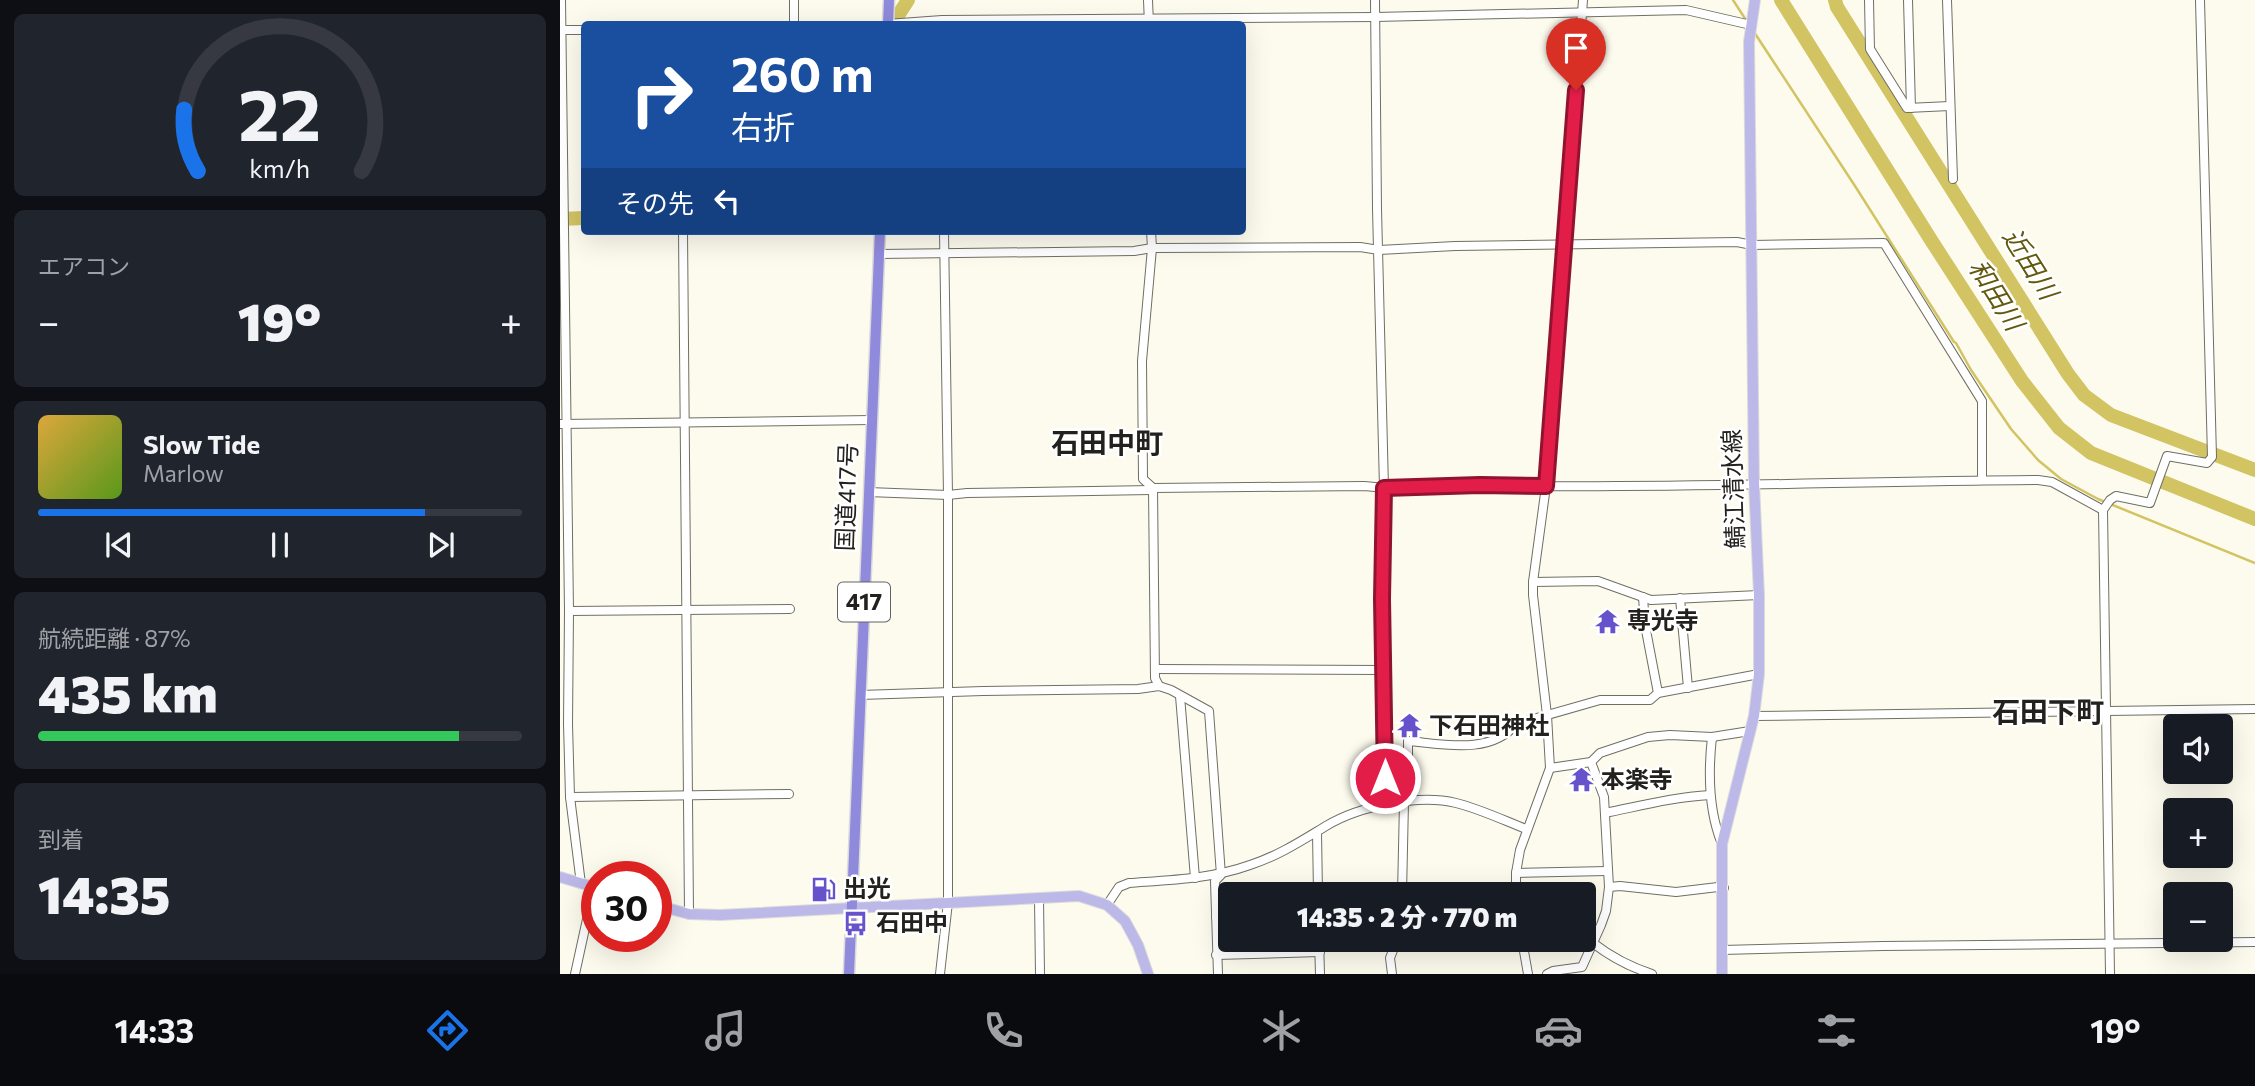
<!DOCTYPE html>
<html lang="ja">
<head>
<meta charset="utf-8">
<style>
  body { margin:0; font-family:Commissioner,"Noto Sans JP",sans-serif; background:#20242c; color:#f1f3f6; height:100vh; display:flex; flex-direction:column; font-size:26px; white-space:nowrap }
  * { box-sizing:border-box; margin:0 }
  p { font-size:23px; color:#9ea1a6 }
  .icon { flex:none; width:38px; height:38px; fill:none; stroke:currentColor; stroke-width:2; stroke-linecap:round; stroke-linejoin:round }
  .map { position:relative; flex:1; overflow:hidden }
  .panel { display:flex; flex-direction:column; gap:14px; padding:14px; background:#0d0f14; width:560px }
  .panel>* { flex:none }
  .guide { position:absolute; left:21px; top:21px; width:665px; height:214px; border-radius:7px; box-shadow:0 7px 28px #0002; background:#1a4fa0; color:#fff; overflow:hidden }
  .controls { position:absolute; left:1603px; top:714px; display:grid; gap:14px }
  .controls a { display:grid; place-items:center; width:70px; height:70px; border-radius:7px; background:#171b24; box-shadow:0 7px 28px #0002; font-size:35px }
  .speed { position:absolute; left:21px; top:861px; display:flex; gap:14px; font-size:35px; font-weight:700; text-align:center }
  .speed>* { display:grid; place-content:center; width:91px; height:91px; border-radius:50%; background:#171b24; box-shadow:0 7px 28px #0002; line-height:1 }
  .speed .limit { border:10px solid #d22; background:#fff; color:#111 }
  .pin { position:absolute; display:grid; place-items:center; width:60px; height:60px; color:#fff; margin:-72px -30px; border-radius:50% 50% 50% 0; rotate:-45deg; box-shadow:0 0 7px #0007 }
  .pin .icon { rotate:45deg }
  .me { position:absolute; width:77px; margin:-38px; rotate:0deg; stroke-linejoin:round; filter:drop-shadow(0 0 5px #0008) }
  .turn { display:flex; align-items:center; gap:24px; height:147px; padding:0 35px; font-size:32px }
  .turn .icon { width:91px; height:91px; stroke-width:2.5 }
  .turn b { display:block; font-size:49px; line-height:60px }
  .then { display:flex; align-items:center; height:66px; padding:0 35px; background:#0003; gap:14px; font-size:26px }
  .big { font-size:52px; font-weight:800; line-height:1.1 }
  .panel .tile { flex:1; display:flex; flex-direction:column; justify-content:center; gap:10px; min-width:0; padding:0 24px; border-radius:10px; background:#20242c }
  .panel .dial { align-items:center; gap:0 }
  .dial svg { height:182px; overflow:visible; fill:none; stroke:#363941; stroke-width:7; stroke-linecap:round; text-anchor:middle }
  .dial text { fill:#f1f3f6; stroke:none }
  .song { display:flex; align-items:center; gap:21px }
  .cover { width:84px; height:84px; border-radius:10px; background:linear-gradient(135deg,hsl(40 70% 55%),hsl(90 70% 35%)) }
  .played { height:7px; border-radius:4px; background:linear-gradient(90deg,#1a73e8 80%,#363941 80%) }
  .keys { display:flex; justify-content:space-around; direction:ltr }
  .heat { display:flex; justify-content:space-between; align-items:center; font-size:38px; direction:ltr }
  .charge { height:10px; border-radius:5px; background:linear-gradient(90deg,#34c759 87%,#363941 0) }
  .trip { position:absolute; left:658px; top:882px; width:378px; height:70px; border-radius:7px; background:#171b24; box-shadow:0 7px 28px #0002; font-weight:800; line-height:70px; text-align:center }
  .dock { display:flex; height:112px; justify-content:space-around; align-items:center; background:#090b0e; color:#9ea1a6 }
  .dock .icon { width:49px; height:49px }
  .dock .on { color:#1a73e8 }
  .dock b { font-size:32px; color:#f1f3f6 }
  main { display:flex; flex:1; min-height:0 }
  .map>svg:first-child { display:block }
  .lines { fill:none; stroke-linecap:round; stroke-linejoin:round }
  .stream { stroke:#d2c363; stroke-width:2.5 }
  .river { stroke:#d2c363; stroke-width:14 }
  .minor-casing { stroke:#706f64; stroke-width:10 }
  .major-casing { stroke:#dcdbdb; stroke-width:12 }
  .highway-casing { stroke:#dcdbdb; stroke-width:13 }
  .minor { stroke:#fff; stroke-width:8 }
  .major { stroke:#bcb9e9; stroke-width:10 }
  .highway { stroke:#8f8adb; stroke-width:10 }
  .route-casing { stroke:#92132f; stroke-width:18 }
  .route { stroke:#e11d48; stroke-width:12 }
  .labels { text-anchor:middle; stroke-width:5; stroke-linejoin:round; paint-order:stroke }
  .shield { fill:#fff; stroke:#646461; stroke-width:2 }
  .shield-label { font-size:23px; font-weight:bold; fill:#22211d }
  .street-label { font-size:24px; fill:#22211d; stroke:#fff }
  .poi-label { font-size:24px; font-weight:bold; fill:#22211d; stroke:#fff; text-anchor:start }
  .water-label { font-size:26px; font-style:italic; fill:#63590e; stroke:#fff }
  .quarter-label { font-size:28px; font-weight:bold; fill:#22211d; stroke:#fff }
</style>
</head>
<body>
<main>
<section class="panel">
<div class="tile dial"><svg viewBox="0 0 100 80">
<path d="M14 69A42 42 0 1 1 86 69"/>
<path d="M14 69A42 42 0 0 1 8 42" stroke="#1a73e8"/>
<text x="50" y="56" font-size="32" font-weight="700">22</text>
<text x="50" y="72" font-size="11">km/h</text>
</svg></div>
<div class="tile"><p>エアコン</p>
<div class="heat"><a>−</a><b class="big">19°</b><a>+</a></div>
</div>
<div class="tile">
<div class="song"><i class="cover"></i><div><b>Slow Tide</b><p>Marlow</p></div></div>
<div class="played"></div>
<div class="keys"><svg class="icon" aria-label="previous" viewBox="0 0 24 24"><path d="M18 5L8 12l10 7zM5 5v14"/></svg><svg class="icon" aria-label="pause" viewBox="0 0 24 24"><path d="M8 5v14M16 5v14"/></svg><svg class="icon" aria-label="next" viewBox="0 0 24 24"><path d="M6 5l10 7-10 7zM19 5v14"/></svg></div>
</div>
<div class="tile"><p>航続距離 · 87%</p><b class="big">435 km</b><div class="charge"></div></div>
<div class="tile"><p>到着</p><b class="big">14:35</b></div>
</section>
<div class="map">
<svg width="1695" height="974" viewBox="0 0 1695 974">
  <rect width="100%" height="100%" fill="#fdfbee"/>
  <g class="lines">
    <g class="stream">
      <path d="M 1173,0 L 1186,20"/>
      <path d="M 1194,32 L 1295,186 L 1394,342 L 1396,343 L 1411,370 L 1451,429 L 1478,460 L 1501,479 L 1538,499 L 1695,563"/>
    </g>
    <g class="river">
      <path d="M 1221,0 L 1371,240 L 1462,381 L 1499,428 L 1531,453 L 1695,519"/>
      <path d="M 1275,0 L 1277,7 L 1508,374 L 1524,395 L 1551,415 L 1695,470"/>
      <path d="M 339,14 L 348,0"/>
      <path d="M 0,219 L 24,218"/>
    </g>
    <defs>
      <g id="minor">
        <path d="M 1,0 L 9,611 L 8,724 L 10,797 L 21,884"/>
        <path d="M 234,0 L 234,24"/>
        <path d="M 588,0 L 589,24"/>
        <path d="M 815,0 L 817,209 L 824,488 L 822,599 L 825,805"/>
        <path d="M 1309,0 L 1310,49 L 1347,108 L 1390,106"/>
        <path d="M 1348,0 L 1351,108"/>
        <path d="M 1387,0 L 1393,179"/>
        <path d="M 327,24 L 382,20 L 815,17 L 1126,10 L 1191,25"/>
        <path d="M 0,30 L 24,30"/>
        <path d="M 123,231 L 129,914"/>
        <path d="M 591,231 L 592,248 L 582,361 L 583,479 L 593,488 L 804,486 C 856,492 911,485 963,486 C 1135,488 1307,481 1478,480 L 1492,482 L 1543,510"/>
        <path d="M 319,254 L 574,251 L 592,248 L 800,247 L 819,250 L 895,246 L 1177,242 L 1192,245 L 1324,243 L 1422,401 L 1422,480"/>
        <path d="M 0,424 L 312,420"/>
        <path d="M 593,488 L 595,678 L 599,686"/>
        <path d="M 308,492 L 388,495 L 407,493 L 592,490"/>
        <path d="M 973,582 L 1038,581 L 1091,600 L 1199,595"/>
        <path d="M 1083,597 L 1085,625 L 1098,693"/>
        <path d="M 1120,598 L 1128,688"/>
        <path d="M 9,611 L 230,609"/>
        <path d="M 596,669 L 824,670"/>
        <path d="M 300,695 L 423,691 L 578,689 L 599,686 L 611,690 L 649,711 L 661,875 L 655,881 L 658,974"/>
        <path d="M 620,696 L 635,878"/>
        <path d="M 1194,716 L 1695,709"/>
        <path d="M 1152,737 C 1148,773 1148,810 1162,844"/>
        <path d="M 990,768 L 1031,762 L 1040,753 L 1088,737 L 1110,735 L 1152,737 L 1190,731"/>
        <path d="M 10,797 L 229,794"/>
        <path d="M 1045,813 C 1080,806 1114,797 1150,795"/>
        <path d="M 757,832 L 758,894"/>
        <path d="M 956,873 L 1047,871"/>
        <path d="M 1049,887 L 1060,886 L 1116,892 L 1158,887 L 1164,888"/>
        <path d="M 842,894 L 844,802 L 848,780 L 848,741 C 883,744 931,755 956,724 L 1040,700 L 1090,700 L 1098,693 L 1199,674"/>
        <path d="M 956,894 L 956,873 L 960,850 L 990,768 L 987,715 L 973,595 L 973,582 L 986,486 L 1023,0"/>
        <path d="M 479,899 L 480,974"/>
        <path d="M 547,905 L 559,887 L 569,883 C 610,880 651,879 690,865 C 718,856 741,841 766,826 C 799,806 858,794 896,803 C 920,809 943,820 966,829"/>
        <path d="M 656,917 L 670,917"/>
        <path d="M 759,940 L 760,974"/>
        <path d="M 962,940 L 968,974"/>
        <path d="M 1033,943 C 1051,957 1070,967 1092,974"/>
        <path d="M 1162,950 L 1323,946 L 1695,942"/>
        <path d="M 656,955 L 760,952"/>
        <path d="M 15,974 L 34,887"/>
        <path d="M 380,974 L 388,902 L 388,495 L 384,231"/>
        <path d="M 832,974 L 830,958 L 837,940"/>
        <path d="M 987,974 L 993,971 L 1022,967 L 1041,925 L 1046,911 L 1049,887 L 1044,797 L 1031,762"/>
        <path d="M 1550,974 L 1543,510 L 1550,500 L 1556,496 L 1590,503 L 1607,456 L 1647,463 L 1652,457 L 1640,0"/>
      </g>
      <g id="major">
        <path d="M 0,877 L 37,888"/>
        <path d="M 96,905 L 129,914 L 160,915 L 519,896 L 547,905 L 565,921 L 578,945 L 588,974"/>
        <path d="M 1162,974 L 1162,844 L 1194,716 L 1199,674 L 1199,595 L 1194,483 L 1189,42 L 1195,0"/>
      </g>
      <g id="highway">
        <path d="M 328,24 L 329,0"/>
        <path d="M 289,974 L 320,231"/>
      </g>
    </defs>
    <use href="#minor" class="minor-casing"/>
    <use href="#major" class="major-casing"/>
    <use href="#highway" class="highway-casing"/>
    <use href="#minor" class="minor"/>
    <use href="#major" class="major"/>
    <use href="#highway" class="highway"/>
  </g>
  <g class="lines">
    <defs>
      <path id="route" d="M 825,778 L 822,599 L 824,488 L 920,485 L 986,486 L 1016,90"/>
    </defs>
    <use href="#route" class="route-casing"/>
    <use href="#route" class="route"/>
  </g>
  <defs>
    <symbol id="temple-bare" viewBox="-9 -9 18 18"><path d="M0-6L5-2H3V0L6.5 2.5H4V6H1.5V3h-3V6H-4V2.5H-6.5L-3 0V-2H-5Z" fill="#6653cc" stroke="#fff" stroke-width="2.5" paint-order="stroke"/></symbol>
    <symbol id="fuel-bare" viewBox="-9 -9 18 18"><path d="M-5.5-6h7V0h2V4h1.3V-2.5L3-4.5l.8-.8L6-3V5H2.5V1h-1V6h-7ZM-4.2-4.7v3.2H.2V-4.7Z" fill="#6653cc" stroke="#fff" stroke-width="2.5" paint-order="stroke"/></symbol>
    <symbol id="bus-bare" viewBox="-9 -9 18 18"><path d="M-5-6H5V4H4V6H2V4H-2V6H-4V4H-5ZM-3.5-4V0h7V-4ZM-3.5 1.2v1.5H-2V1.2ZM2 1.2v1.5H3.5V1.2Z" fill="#6653cc" stroke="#fff" stroke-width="2.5" paint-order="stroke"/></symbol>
  </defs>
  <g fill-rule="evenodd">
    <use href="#temple-bare" x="1030" y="604" width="35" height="35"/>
    <use href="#temple-bare" x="832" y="708" width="35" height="35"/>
    <use href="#temple-bare" x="1004" y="762" width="35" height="35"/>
    <use href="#fuel-bare" x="246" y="872" width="35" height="35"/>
    <use href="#bus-bare" x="278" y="906" width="35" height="35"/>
  </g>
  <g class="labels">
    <rect class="shield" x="278" y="582.5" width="52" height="39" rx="5"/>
    <g class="shield-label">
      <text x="304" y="610">417</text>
    </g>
    <g class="street-label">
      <text transform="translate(1174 489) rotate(-92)" y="8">鯖江清水線</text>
      <text transform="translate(287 497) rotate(-88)" y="8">国道417号</text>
    </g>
    <g class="poi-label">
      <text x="1067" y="629">専光寺</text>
      <text x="869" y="734">下石田神社</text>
      <text x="1041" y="788">本楽寺</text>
      <text x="283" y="897">出光</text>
      <text x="316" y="931">石田中</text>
    </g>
    <g class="water-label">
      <text transform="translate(1470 264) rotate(58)" y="9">近田川</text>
      <text transform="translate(1436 295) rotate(58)" y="9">和田川</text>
    </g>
    <g class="quarter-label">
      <text x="547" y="453">石田中町</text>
      <text x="1488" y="722">石田下町</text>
    </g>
  </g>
</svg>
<div class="controls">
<a><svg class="icon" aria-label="sound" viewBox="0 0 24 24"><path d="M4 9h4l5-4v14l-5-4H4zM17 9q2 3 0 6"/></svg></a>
<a>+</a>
<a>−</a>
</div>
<div class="speed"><div class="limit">30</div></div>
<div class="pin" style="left:1016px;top:90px;background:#d93025"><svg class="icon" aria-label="arrive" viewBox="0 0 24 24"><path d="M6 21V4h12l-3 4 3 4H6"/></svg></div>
<svg class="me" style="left:825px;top:778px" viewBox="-20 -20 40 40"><circle r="17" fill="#e11d48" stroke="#fff" stroke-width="3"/><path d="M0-11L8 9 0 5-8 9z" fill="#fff"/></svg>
<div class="trip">14:35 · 2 分 · 770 m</div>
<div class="guide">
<div class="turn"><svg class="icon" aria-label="right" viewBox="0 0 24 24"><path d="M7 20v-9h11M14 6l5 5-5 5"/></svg><div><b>260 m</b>右折</div></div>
<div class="then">その先<svg class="icon" aria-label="left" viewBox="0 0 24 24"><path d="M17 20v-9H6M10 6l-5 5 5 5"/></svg></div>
</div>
</div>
</main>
<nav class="dock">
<b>14:33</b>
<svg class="icon on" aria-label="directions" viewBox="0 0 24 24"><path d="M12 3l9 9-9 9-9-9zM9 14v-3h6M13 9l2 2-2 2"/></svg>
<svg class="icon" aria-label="music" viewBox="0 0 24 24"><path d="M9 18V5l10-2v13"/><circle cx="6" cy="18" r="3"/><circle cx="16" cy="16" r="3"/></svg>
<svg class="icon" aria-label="phone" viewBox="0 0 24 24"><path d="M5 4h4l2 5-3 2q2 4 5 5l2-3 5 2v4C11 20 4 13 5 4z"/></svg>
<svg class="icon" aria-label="climate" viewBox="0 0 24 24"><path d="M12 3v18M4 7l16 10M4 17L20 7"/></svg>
<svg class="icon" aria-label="car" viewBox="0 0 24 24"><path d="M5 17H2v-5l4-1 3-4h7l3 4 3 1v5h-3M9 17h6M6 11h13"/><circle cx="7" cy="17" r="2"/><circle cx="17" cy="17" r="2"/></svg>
<svg class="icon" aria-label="filters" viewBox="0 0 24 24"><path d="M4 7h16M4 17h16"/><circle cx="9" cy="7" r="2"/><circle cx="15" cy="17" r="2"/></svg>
<b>19°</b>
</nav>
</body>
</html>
